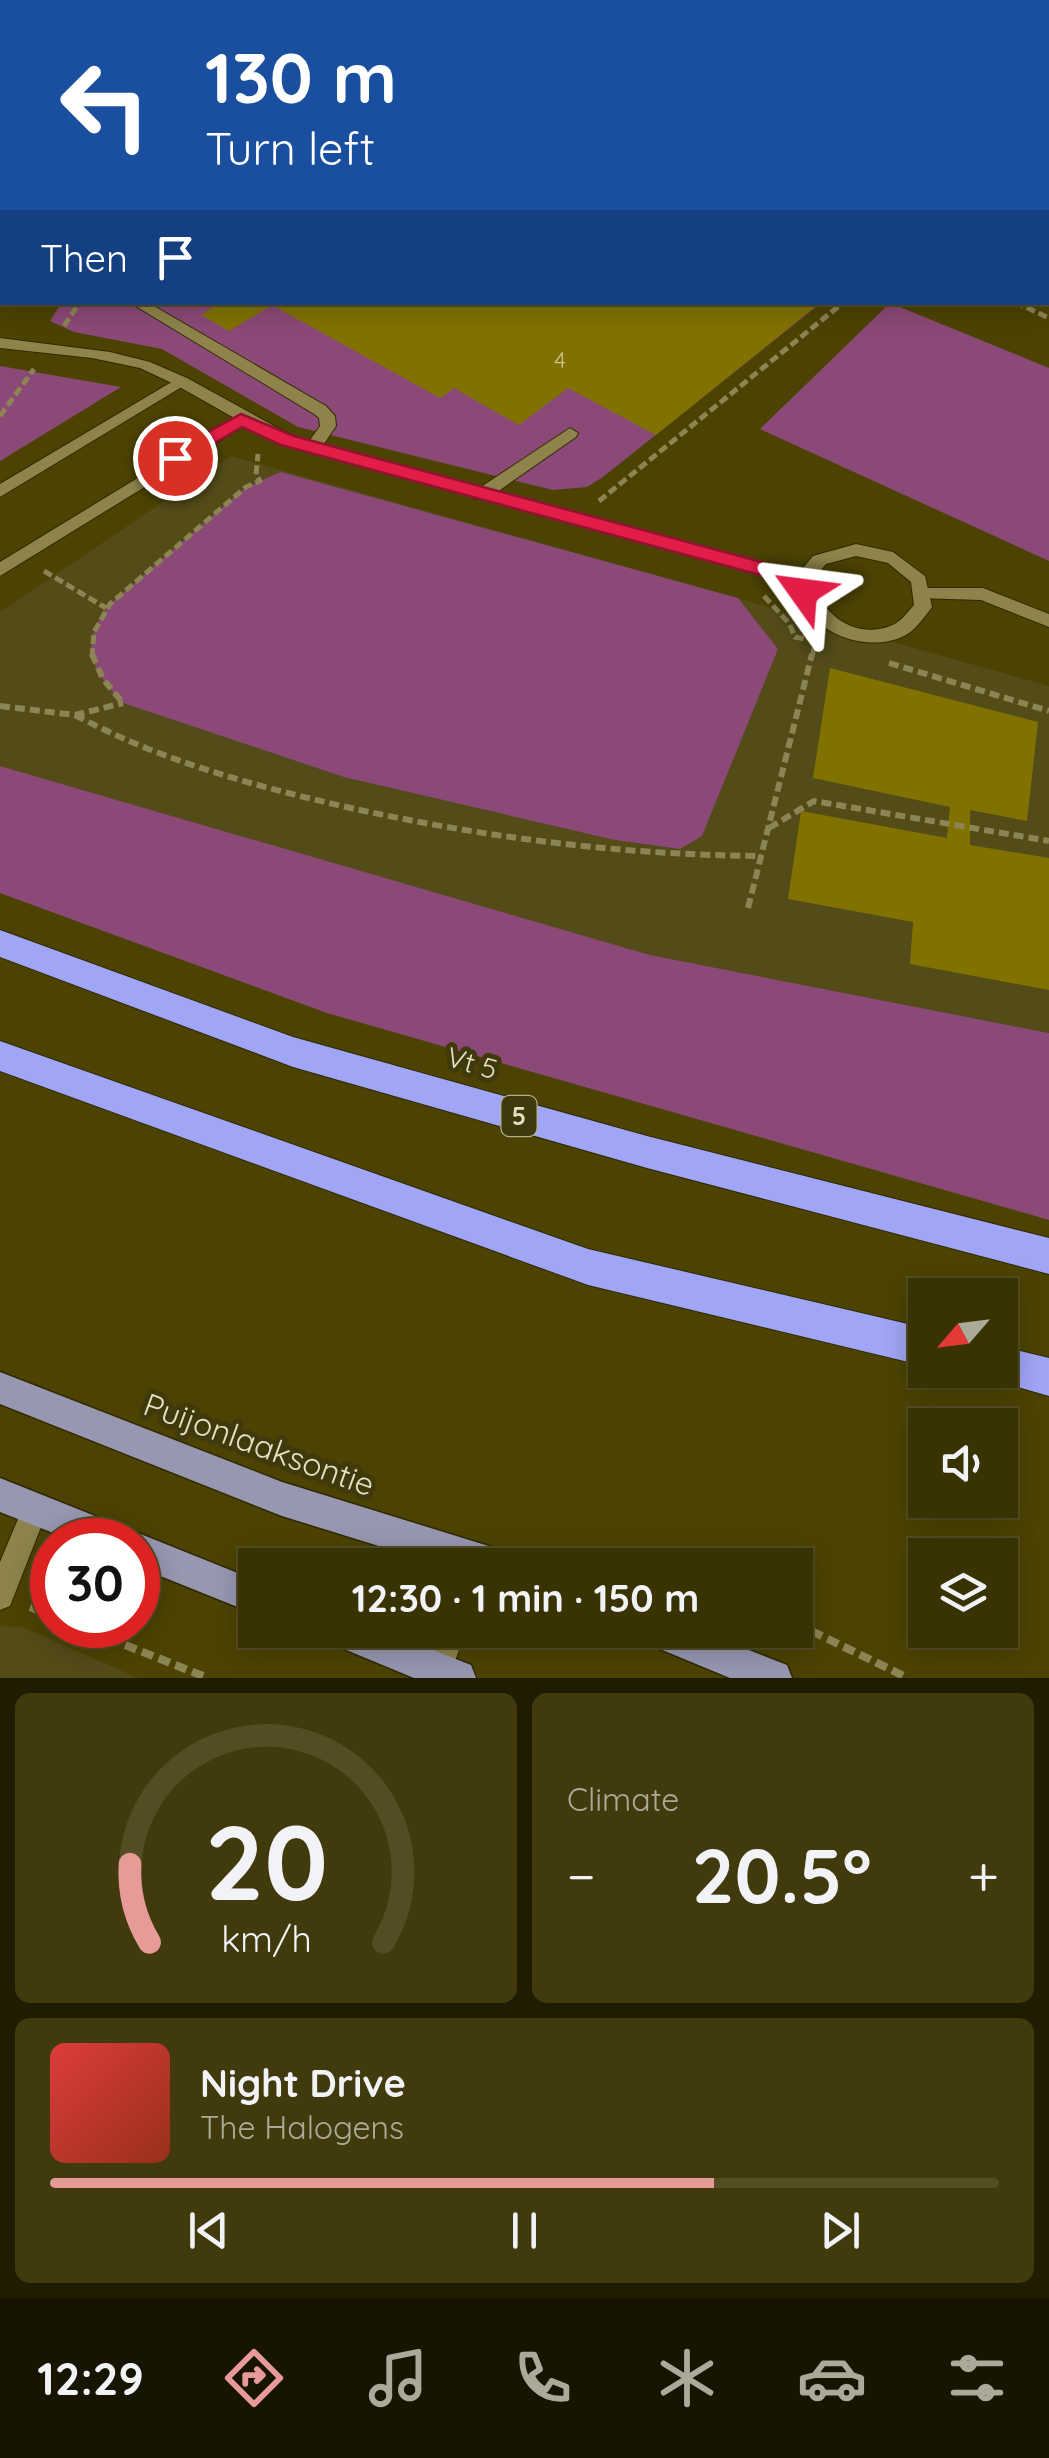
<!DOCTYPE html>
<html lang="en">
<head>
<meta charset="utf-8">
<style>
  body { margin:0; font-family:Quicksand,sans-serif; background:#403a0c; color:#f1f3f6; height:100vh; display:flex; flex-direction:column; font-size:38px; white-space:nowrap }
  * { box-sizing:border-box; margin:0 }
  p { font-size:32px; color:#abaa99 }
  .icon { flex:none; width:55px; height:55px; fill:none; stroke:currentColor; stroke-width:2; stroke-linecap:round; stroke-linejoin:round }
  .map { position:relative; height:1678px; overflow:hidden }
  .panel { display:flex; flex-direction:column; gap:15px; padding:15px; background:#1f1c01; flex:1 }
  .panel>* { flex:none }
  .banner { position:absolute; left:0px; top:0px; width:1050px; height:305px; box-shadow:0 5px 25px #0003,0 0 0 2px #534d24; background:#1a4fa0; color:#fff; overflow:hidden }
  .needle { width:65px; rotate:242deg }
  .buttons { position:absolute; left:908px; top:1278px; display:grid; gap:20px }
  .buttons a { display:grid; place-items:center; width:110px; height:110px; border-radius:0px; background:#393202; box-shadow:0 5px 25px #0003,0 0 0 2px #534d24; font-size:50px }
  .speed { position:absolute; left:30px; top:1518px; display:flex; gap:20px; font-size:50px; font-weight:700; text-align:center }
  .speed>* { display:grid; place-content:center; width:130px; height:130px; border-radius:50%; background:#393202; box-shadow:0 5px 25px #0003,0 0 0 2px #534d24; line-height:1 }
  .speed .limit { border:15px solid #d22; background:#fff; color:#111 }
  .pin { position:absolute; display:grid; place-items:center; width:85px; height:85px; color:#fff; margin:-42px; border:5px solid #fff; border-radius:50%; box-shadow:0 2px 10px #0007 }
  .me { position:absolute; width:110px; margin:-55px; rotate:301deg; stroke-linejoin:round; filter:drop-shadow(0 0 8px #0008) }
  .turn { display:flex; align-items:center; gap:35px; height:210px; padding:0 40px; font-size:45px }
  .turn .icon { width:130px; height:130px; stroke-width:2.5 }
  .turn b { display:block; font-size:70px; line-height:85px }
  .then { display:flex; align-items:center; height:95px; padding:0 40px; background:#0003; gap:20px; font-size:38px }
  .big { font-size:75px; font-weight:700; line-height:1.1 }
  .panel .card { flex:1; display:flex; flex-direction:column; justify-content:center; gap:15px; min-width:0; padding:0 35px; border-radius:15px; background:#403a0c }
  .panel .dial { align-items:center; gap:0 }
  .dial svg { height:260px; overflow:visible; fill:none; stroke:#534d24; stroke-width:7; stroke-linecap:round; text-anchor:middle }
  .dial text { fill:#f1f3f6; stroke:none }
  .song { display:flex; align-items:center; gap:30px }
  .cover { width:120px; height:120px; border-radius:15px; background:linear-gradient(135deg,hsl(0 70% 55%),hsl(10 70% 35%)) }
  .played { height:10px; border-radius:5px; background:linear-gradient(90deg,#e69b98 70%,#534d24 70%) }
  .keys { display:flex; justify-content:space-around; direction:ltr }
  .heat { display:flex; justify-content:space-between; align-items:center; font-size:55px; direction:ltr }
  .panel .tiles { flex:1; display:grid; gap:15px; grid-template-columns:1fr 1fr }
  .card:last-child { grid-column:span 2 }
  .trip { position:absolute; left:238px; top:1548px; width:575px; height:100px; border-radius:0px; background:#393202; box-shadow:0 5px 25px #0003,0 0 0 2px #534d24; font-weight:700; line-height:100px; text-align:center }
  .tabs { display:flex; height:160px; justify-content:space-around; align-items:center; background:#171401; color:#abaa99 }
  .tabs .icon { width:70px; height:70px }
  .tabs .active { color:#e69b98 }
  .tabs b { font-size:45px; color:#f1f3f6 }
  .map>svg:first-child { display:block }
  .built { fill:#534b18 }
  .green { fill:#8b4977 }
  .building { fill:#817200 }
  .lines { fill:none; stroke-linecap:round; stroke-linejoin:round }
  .service-casing { stroke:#302900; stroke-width:2 }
  .minor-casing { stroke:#302900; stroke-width:2 }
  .primary-casing { stroke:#302900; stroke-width:3 }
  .motorway-casing { stroke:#302900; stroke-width:2 }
  .path-far3 { stroke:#8b8453; stroke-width:4; stroke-dasharray:6 4; stroke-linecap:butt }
  .path-far2 { stroke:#8b8453; stroke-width:5; stroke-dasharray:9 4; stroke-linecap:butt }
  .path-far1 { stroke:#8b8453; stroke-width:6; stroke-dasharray:10 5; stroke-linecap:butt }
  .path { stroke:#8b8453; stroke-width:8; stroke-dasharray:12 6; stroke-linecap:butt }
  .service { fill:#8d834b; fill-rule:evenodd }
  .minor { fill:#8d834b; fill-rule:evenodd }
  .primary { fill:#9897b2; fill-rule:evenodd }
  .motorway { fill:#a0a5f6; fill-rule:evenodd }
  .rail { stroke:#b8b28b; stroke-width:5 }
  .route { fill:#e11d48; stroke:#92132f; stroke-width:2.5 }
  .labels { text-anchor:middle; stroke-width:10; stroke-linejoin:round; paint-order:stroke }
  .number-label { font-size:22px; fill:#cbc492 }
  .shield { fill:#40390c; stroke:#b3ae8c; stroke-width:2.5 }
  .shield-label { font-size:25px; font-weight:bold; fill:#e4e0c3 }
  .street-label { font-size:28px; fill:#e4e0c3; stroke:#40390c }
  .near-street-label { font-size:32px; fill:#e4e0c3; stroke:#40390c }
</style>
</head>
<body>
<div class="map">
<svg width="1049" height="1678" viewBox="0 0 1049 1678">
  <rect width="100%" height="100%" fill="#4c4303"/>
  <g class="built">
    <path d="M 231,456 L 1049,686 L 1049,1033 L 650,955 L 0,766 L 0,612 Z"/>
    <path d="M 0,1626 L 22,1627 L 138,1678 L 0,1678 Z"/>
  </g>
  <g class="green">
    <path d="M 62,302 L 821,303 L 603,477 L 587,487 L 553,490 L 298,427 L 162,349 L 74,332 L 50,321 Z"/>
    <path d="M 890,303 L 1049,368 L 1049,561 L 760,429 Z"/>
    <path d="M 0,366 L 121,387 L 0,461 Z"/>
    <path d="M 281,472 L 738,598 L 778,649 L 702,836 L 680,849 L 615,840 L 344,777 L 123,703 C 90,670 78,644 110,604 L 246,487 Z"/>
    <path d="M 0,766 L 650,955 L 1049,1033 L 1049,1220 L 327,1013 L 0,893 Z"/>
  </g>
  <g class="building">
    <path d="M 221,302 L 821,302 L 656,435 L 568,388 L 519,425 L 454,388 L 440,398 L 272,305 L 229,331 L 201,315 Z"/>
    <path d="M 830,668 L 1038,722 L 1027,821 L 970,810 L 970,845 L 1049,858 L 1049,990 L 910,964 L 913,922 L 788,899 L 801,811 L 947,838 L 950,807 L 813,778 Z"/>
  </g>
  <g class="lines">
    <defs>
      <g id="service">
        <path d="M 129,302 L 147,302 L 326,406 L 335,416 L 336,426 L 319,451 L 307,451 L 305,447 L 320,426 L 319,418 L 314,414 Z"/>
        <path d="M 180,377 L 188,382 L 185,385 L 0,497 L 0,484 Z"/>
        <path d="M 241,415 L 247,416 L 247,424 L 0,576 L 0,562 Z"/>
        <path d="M 570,428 L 578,433 L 576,437 L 487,499 L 475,499 L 475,491 Z"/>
        <path d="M 924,588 L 983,588 L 1049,614 L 1049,627 L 981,600 L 918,598 L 915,594 L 918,590 Z"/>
        <path d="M 35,1496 L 44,1500 L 48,1509 L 10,1606 L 0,1610 L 0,1562 L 26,1500 Z"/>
        <path d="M 438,1630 L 466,1630 L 449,1678 L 421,1678 Z"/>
      </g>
      <path id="minor" d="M 0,338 L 110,352 L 150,362 L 187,378 L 294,437 L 799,573 L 813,556 L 856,544 L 893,552 L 925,576 L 932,607 C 925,616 915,631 904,636 C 865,655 802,631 797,584 L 282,445 L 176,385 L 140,368 L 92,358 L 0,348 ZM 856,556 L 888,563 L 911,582 L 914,605 C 907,613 900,623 890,626 C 855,640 818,613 814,578 L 826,564 Z"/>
      <g id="primary">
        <path d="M 0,1372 L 282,1482 L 495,1548 L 507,1553 L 512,1565 L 440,1565 L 282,1516 L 0,1404 Z"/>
        <path d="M 0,1478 L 125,1528 L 129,1537 L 138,1533 L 255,1580 L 255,1614 L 138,1567 L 138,1540 L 71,1540 L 0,1512 Z"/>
        <path d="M 322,1630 L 382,1630 L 471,1665 L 476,1678 L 414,1678 L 327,1642 Z"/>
        <path d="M 638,1630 L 698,1630 L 787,1665 L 792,1678 L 730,1678 L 643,1642 Z"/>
      </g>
      <g id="motorway">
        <path d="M 0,930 L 293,1037 L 647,1136 L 1049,1238 L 1049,1274 L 647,1168 L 293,1067 L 0,957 Z"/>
        <path d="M 0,1041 L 588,1249 L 925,1328 L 925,1366 L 588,1285 L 0,1071 Z"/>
        <path d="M 1000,1346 L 1049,1358 L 1049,1396 L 987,1378 L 983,1370 L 1000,1370 Z"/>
      </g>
    </defs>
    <use href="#service" class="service-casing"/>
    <use href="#minor" class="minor-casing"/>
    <use href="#primary" class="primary-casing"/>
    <use href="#motorway" class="motorway-casing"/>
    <g class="path-far3">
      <path d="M 331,0 L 336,2"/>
      <path d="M 1038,0 L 1042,2"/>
    </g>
    <g class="path-far2">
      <path d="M 1015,302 L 1049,318"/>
      <path d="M 64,326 L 80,302"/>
      <path d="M 0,416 L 34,369"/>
      <path d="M 599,501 L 844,302"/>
      <path d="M 44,571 L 106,608"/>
      <path d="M 764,596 L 789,623 L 795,637 L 805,639"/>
      <path d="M 92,657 L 94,632 L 110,604 L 246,487 L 260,481 L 256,475 L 258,454"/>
      <path d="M 812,657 L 816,640"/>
    </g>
    <g class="path-far1">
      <path d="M 92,654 L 103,679 L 123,703"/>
      <path d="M 889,663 L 1049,711"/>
      <path d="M 0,706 L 75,715 L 123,703"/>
      <path d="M 75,715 C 163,762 258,787 355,809 C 489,838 623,855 761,856"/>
      <path d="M 769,828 L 814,801 L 1049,841"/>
      <path d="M 748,908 L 812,654"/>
    </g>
    <g class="path">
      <path d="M 30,1607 L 52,1616"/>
      <path d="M 795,1623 L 908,1678"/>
      <path d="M 75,1625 L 208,1678"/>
    </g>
    <use href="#service" class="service"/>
    <use href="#minor" class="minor"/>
    <use href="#primary" class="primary"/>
    <use href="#motorway" class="motorway"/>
    <g class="rail">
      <path d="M 473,0 L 478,2"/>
      <path d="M 495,0 L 499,2"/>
    </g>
  </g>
  <path class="route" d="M 241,414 L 294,436 L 810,575 L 813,592 L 803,600 L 796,598 L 793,584 L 281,445 L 242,427 L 181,463 L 168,463 L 168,454 Z"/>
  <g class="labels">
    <g class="number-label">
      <text x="560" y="368">4</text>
    </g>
    <rect class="shield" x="501.5" y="1096" width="35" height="40" rx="8"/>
    <g class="shield-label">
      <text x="519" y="1125">5</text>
    </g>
    <g class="street-label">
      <text transform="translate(472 1063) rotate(16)" y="10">Vt 5</text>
    </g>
    <g class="near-street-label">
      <text transform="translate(259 1445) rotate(20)" y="11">Puijonlaaksontie</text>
    </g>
  </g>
</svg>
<div class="buttons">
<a><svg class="needle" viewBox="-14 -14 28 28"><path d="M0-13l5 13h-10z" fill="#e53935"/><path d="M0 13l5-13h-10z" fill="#abaa99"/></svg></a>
<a><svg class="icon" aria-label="sound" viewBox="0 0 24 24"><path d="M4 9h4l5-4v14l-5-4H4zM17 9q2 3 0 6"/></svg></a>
<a><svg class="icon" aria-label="layers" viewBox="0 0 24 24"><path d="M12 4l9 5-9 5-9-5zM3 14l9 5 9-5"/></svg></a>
</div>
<div class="speed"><div class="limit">30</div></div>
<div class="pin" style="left:175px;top:458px;background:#d93025"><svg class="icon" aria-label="arrive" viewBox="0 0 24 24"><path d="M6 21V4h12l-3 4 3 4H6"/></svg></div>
<svg class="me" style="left:803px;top:592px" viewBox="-20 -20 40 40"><path d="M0-17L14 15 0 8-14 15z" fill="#e11d48" stroke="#fff" stroke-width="4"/></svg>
<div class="trip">12:30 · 1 min · 150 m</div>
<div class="banner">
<div class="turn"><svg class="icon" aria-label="left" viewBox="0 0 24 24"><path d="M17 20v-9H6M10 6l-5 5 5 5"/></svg><div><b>130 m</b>Turn left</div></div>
<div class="then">Then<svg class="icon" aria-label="arrive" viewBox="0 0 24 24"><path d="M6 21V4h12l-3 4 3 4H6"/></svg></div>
</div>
</div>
<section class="panel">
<div class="tiles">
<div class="card dial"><svg viewBox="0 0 100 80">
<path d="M14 69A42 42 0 1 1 86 69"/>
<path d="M14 69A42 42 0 0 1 8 45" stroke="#e69b98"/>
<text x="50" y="56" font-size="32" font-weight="700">20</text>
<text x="50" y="72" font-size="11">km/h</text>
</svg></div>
<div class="card"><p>Climate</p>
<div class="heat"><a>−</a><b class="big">20.5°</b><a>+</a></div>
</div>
<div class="card">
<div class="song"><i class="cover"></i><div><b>Night Drive</b><p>The Halogens</p></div></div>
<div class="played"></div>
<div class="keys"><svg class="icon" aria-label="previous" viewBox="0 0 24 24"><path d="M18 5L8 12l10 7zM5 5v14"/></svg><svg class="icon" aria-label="pause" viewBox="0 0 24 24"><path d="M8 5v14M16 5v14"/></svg><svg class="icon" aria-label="next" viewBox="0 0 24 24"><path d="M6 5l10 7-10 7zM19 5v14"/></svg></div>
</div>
</div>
</section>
<nav class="tabs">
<b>12:29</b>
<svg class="icon active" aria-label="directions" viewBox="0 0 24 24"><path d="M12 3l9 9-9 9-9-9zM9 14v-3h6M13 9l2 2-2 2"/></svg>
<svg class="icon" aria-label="music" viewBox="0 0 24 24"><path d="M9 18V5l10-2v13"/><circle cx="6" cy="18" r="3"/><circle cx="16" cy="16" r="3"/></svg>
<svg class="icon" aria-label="phone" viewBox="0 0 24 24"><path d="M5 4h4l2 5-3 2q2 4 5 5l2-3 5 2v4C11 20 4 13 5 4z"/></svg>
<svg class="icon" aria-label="climate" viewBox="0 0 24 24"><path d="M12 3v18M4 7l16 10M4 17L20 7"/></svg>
<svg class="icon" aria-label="car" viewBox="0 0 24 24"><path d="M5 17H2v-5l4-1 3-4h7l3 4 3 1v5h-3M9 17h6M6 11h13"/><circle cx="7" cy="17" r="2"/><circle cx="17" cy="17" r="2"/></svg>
<svg class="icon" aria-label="filters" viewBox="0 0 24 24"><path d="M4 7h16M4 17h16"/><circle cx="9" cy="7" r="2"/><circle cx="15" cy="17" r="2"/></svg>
</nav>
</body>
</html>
